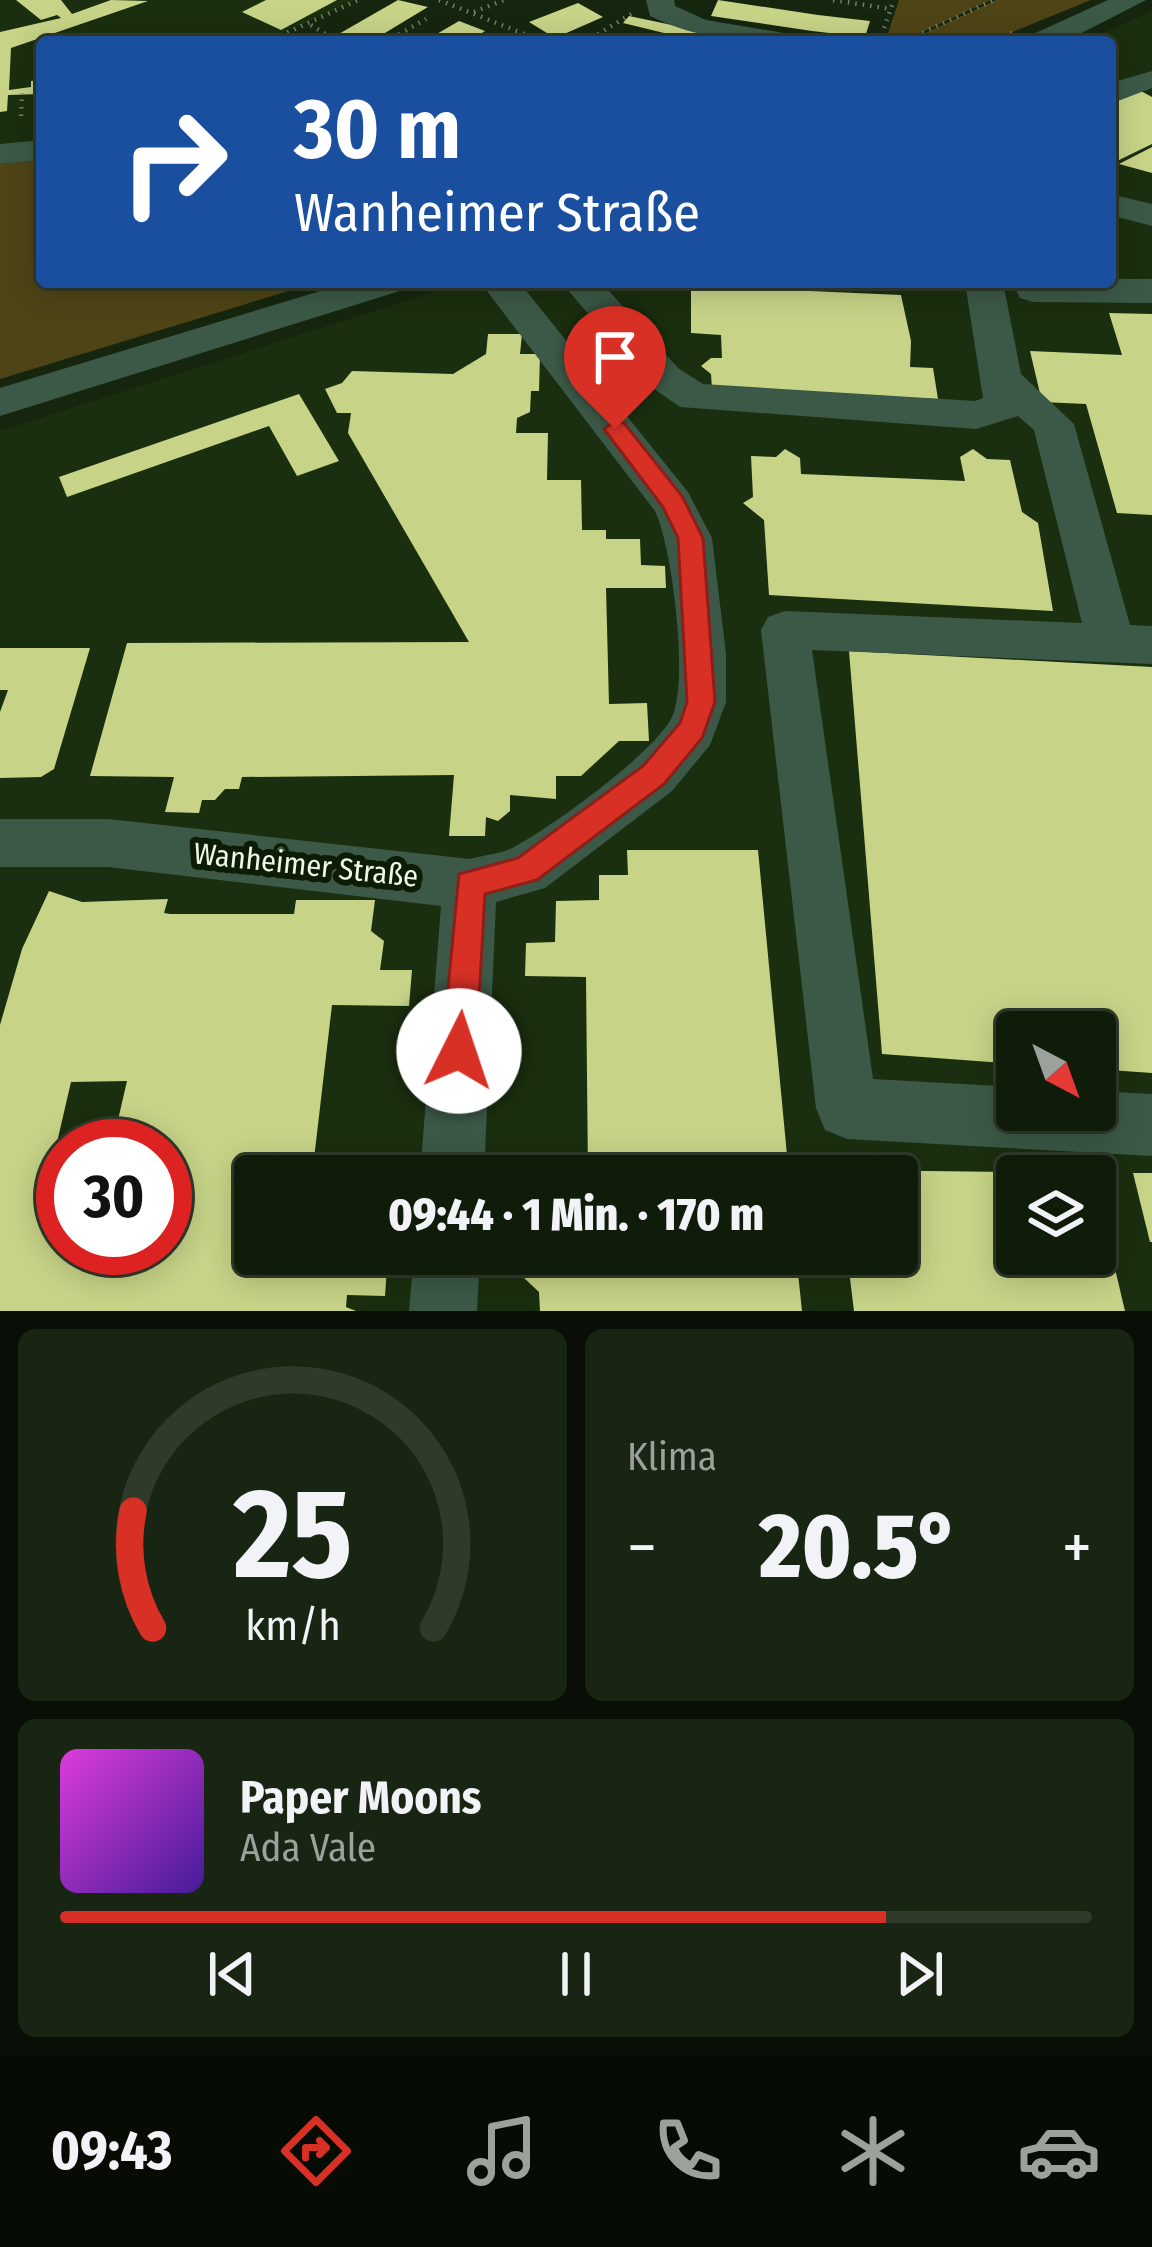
<!DOCTYPE html>
<html lang="de">
<head>
<meta charset="utf-8">
<style>
  body { margin:0; font-family:"Fira Sans Condensed",sans-serif; background:#192513; color:#f1f3f6; height:100vh; display:flex; flex-direction:column; font-size:45px; white-space:nowrap }
  * { box-sizing:border-box; margin:0 }
  p { font-size:39px; color:#9ca19c }
  .icon { flex:none; width:66px; height:66px; fill:none; stroke:currentColor; stroke-width:2; stroke-linecap:round; stroke-linejoin:round }
  .map { position:relative; height:1311px; overflow:hidden }
  .details { display:flex; flex-direction:column; gap:18px; padding:18px; background:#090f06; flex:1 }
  .details>* { flex:none }
  .hud { position:absolute; left:36px; top:36px; width:1080px; height:252px; border-radius:12px; box-shadow:0 6px 30px #0003,0 0 0 3px #303a2b; background:#1a4fa0; color:#fff; overflow:hidden }
  .needle { width:78px; rotate:139deg }
  .tools { position:absolute; left:996px; top:1011px; display:grid; gap:24px }
  .tools a { display:grid; place-items:center; width:120px; height:120px; border-radius:12px; background:#101c0a; box-shadow:0 6px 30px #0003,0 0 0 3px #303a2b; font-size:60px }
  .speed { position:absolute; left:36px; top:1119px; display:flex; gap:24px; font-size:60px; font-weight:700; text-align:center }
  .speed>* { display:grid; place-content:center; width:156px; height:156px; border-radius:50%; background:#101c0a; box-shadow:0 6px 30px #0003,0 0 0 3px #303a2b; line-height:1 }
  .speed .limit { border:18px solid #d22; background:#fff; color:#111 }
  .pin { position:absolute; display:grid; place-items:center; width:102px; height:102px; color:#fff; margin:-123px -51px; border-radius:50% 50% 50% 0; rotate:-45deg; box-shadow:0 0 12px #0007 }
  .pin .icon { rotate:45deg }
  .me { position:absolute; width:132px; margin:-66px; rotate:4deg; stroke-linejoin:round; filter:drop-shadow(0 0 9px #0008) }
  .turn { display:flex; align-items:center; gap:42px; height:252px; padding:0 60px; font-size:54px }
  .turn .icon { width:156px; height:156px; stroke-width:2.5 }
  .turn b { display:block; font-size:84px; line-height:102px }
  .big { font-size:90px; font-weight:800; line-height:1.1 }
  .details .tile { flex:1; display:flex; flex-direction:column; justify-content:center; gap:18px; min-width:0; padding:0 42px; border-radius:18px; background:#192513 }
  .details .dial { align-items:center; gap:0 }
  .dial svg { height:312px; overflow:visible; fill:none; stroke:#303a2b; stroke-width:7; stroke-linecap:round; text-anchor:middle }
  .dial text { fill:#f1f3f6; stroke:none }
  .song { display:flex; align-items:center; gap:36px }
  .cover { width:144px; height:144px; border-radius:18px; background:linear-gradient(135deg,hsl(300 70% 55%),hsl(260 70% 35%)) }
  .played { height:12px; border-radius:6px; background:linear-gradient(90deg,#d93025 80%,#303a2b 80%) }
  .keys { display:flex; justify-content:space-around; direction:ltr }
  .heat { display:flex; justify-content:space-between; align-items:center; font-size:66px; direction:ltr }
  .details .tiles { flex:1; display:grid; gap:18px; grid-template-columns:1fr 1fr }
  .tile:last-child { grid-column:span 2 }
  .trip { position:absolute; left:234px; top:1155px; width:684px; height:120px; border-radius:12px; background:#101c0a; box-shadow:0 6px 30px #0003,0 0 0 3px #303a2b; font-weight:800; line-height:120px; text-align:center }
  .menu { display:flex; height:192px; justify-content:space-around; align-items:center; background:#060b04; color:#9ca19c }
  .menu .icon { width:84px; height:84px }
  .menu .selected { color:#d93025 }
  .menu b { font-size:54px; color:#f1f3f6 }
  .map>svg:first-child { display:block }
  .built { fill:#1a2f0f; fill-rule:evenodd }
  .green { fill:#4e4416 }
  .building { fill:#c7d387; fill-rule:evenodd }
  .lines { fill:none; stroke-linecap:round; stroke-linejoin:round }
  .path { stroke:#717f6b; stroke-width:4.5; stroke-dasharray:1.5 6; stroke-linecap:butt }
  .minor { fill:#3c5947; fill-rule:evenodd }
  .route { fill:#d93025; stroke:#8d1f18; stroke-width:3 }
  .labels { text-anchor:middle; stroke-width:12; stroke-linejoin:round; paint-order:stroke }
  .street-label { font-size:30px; fill:#edf8e8; stroke:#0d1d05 }
</style>
</head>
<body>
<div class="map">
<svg width="1152" height="1311" viewBox="0 0 1152 1311">
  <rect width="100%" height="100%" fill="#16260e"/>
  <g class="built">
    <path d="M 0,0 L 356,0 L 264,42 L 42,42 L 42,144 L 0,148 Z"/>
    <path d="M 1152,11 L 1152,1311 L 0,1311 L 0,431 L 465,282 L 1110,282 L 1110,42 L 1084,42 ZM 1017,1032 L 1095,1032 L 1095,1110 L 1017,1110 ZM 63,1146 L 165,1146 L 165,1248 L 63,1248 ZM 255,1176 L 897,1176 L 897,1254 L 255,1254 ZM 1017,1176 L 1095,1176 L 1095,1254 L 1017,1254 Z"/>
  </g>
  <g class="green">
    <path d="M 899,0 L 991,0 L 901,42 L 885,42 Z"/>
    <path d="M 996,0 L 1091,0 L 988,42 L 906,42 Z"/>
    <path d="M 42,160 L 42,282 L 318,282 L 0,379 L 0,164 Z"/>
  </g>
  <g class="building">
    <path d="M 16,0 L 61,0 L 72,14 L 111,0 L 148,1 L 11,48 L 9,90 L 31,87 L 31,81 L 42,80 L 42,94 L 8,95 L 7,111 L 0,112 L 0,32 L 61,18 L 57,15 L 41,20 Z"/>
    <path d="M 266,0 L 337,0 L 281,30 L 242,12 Z"/>
    <path d="M 398,0 L 428,7 L 370,42 L 337,35 Z"/>
    <path d="M 718,0 L 818,15 L 870,21 L 865,37 L 812,31 L 711,16 Z"/>
    <path d="M 578,3 L 603,17 L 555,38 L 529,22 Z"/>
    <path d="M 629,16 L 672,25 L 714,37 L 701,42 L 623,23 Z"/>
    <path d="M 459,21 L 485,31 L 468,42 L 423,42 Z"/>
    <path d="M 1139,90 L 1152,97 L 1152,144 L 1115,162 L 1110,160 L 1110,104 Z"/>
    <path d="M 1152,147 L 1152,173 L 1119,164 Z"/>
    <path d="M 759,282 L 811,282 L 810,291 L 901,295 L 911,341 L 910,367 L 933,368 L 938,399 L 712,389 L 711,374 L 701,366 L 711,358 L 722,358 L 721,335 L 691,333 L 691,287 L 759,289 Z"/>
    <path d="M 1109,313 L 1152,314 L 1152,515 L 1117,513 L 1086,404 L 1042,402 L 1030,351 L 1122,355 Z"/>
    <path d="M 488,334 L 522,334 L 520,354 L 540,354 L 539,391 L 531,391 L 530,412 L 517,418 L 516,433 L 548,433 L 547,480 L 581,480 L 582,530 L 606,530 L 606,539 L 640,539 L 641,565 L 665,566 L 666,588 L 606,588 L 609,704 L 647,703 L 649,741 L 619,741 L 581,776 L 556,776 L 556,799 L 510,795 L 510,811 L 498,821 L 486,817 L 485,836 L 449,836 L 454,775 L 242,777 L 239,789 L 225,789 L 215,800 L 202,800 L 199,813 L 165,812 L 174,777 L 90,776 L 127,643 L 469,642 L 348,433 L 351,413 L 337,413 L 325,389 L 342,383 L 352,371 L 453,374 L 486,354 Z"/>
    <path d="M 299,394 L 339,461 L 297,476 L 269,426 L 67,497 L 59,477 Z"/>
    <path d="M 785,449 L 800,458 L 801,474 L 965,481 L 960,457 L 973,449 L 987,459 L 1010,460 L 1022,512 L 1038,523 L 1053,611 L 769,595 L 764,520 L 743,503 L 753,497 L 751,456 L 776,457 Z"/>
    <path d="M 0,648 L 90,648 L 54,769 L 41,777 L 0,778 L 0,712 L 8,690 L 0,690 Z"/>
    <path d="M 849,651 L 1152,667 L 1152,1073 L 1095,1069 L 1095,1032 L 1017,1032 L 1017,1064 L 882,1054 Z"/>
    <path d="M 627,850 L 758,850 L 789,1176 L 588,1176 L 586,977 L 525,976 L 526,943 L 555,942 L 556,901 L 599,900 L 599,875 L 628,875 Z"/>
    <path d="M 49,891 L 82,902 L 168,899 L 164,913 L 170,914 L 294,914 L 296,900 L 375,900 L 371,931 L 384,941 L 380,970 L 412,970 L 409,1006 L 332,1005 L 312,1176 L 255,1176 L 255,1254 L 388,1254 L 385,1296 L 347,1295 L 346,1307 L 356,1311 L 0,1311 L 0,1025 L 22,949 ZM 127,1081 L 112,1146 L 165,1146 L 165,1248 L 63,1248 L 63,1150 L 55,1151 L 71,1082 Z"/>
    <path d="M 838,1170 L 1012,1172 L 1017,1179 L 1017,1254 L 1095,1254 L 1097,1193 L 1125,1311 L 854,1311 L 847,1254 L 897,1254 L 897,1176 L 839,1176 Z"/>
    <path d="M 1133,1173 L 1152,1173 L 1152,1242 L 1150,1242 Z"/>
    <path d="M 540,1254 L 796,1254 L 802,1311 L 540,1311 L 539,1292 L 523,1277 L 538,1263 Z"/>
  </g>
  <g class="lines">
    <g class="path">
      <path d="M 439,0 L 544,42"/>
      <path d="M 833,0 L 891,9"/>
      <path d="M 474,12 L 504,0"/>
      <path d="M 311,25 L 338,42"/>
      <path d="M 267,42 L 358,0"/>
      <path d="M 386,42 L 426,19"/>
      <path d="M 585,42 L 633,13"/>
      <path d="M 879,42 L 894,0"/>
      <path d="M 902,42 L 994,0"/>
      <path d="M 990,42 L 1014,32"/>
      <path d="M 21,116 L 22,93"/>
    </g>
    <g class="minor">
      <path d="M 646,0 L 674,0 L 675,6 L 706,20 L 784,33 L 799,42 C 744,42 700,40 650,16 Z"/>
      <path d="M 1108,0 L 1146,0 L 1064,42 L 1025,42 L 1029,36 Z"/>
      <path d="M 1152,71 L 1152,88 L 1110,104 L 1110,83 Z"/>
      <path d="M 42,140 L 42,160 L 0,164 L 0,144 Z"/>
      <path d="M 1110,194 L 1152,204 L 1152,226 L 1110,215 Z"/>
      <path d="M 1110,279 L 1152,279 L 1152,303 L 1033,302 L 1020,298 L 1012,282 Z"/>
      <path d="M 350,282 L 409,282 L 403,290 L 0,416 L 0,388 Z"/>
      <path d="M 480,282 L 519,282 L 688,492 L 712,538 L 726,654 L 726,702 L 710,745 L 672,791 L 545,888 L 496,902 L 484,1176 L 420,1176 L 441,906 L 108,867 L 0,867 L 0,819 L 108,819 L 470,859 C 484,855 502,854 514,847 C 552,827 651,755 671,719 C 690,684 672,546 655,511 Z"/>
      <path d="M 561,282 L 601,282 L 678,368 L 703,384 L 975,401 L 983,398 L 965,282 L 1003,282 L 1021,374 L 1074,424 L 1130,625 L 1152,626 L 1152,664 L 812,650 L 873,1079 L 1017,1087 L 1017,1110 L 1095,1110 L 1095,1091 L 1152,1094 L 1152,1156 L 847,1139 L 825,1130 L 816,1108 L 761,630 L 768,617 L 785,611 L 1082,623 L 1034,430 L 1018,416 L 976,429 L 680,407 L 650,386 Z"/>
      <path d="M 414,1254 L 480,1254 L 477,1311 L 409,1311 Z"/>
    </g>
  </g>
  <path class="route" d="M 615,421 L 624,423 L 682,496 L 703,538 L 715,702 L 702,738 L 664,784 L 537,880 L 485,894 L 476,1051 L 471,1063 L 459,1068 L 447,1063 L 442,1051 L 459,874 L 518,858 L 643,766 L 680,723 L 687,702 L 678,538 L 663,507 L 604,429 Z"/>
  <g class="labels">
    <g class="street-label">
      <text transform="translate(306 865) rotate(6)" y="10">Wanheimer Straße</text>
    </g>
  </g>
</svg>
<div class="tools">
<a><svg class="needle" viewBox="-14 -14 28 28"><path d="M0-13l5 13h-10z" fill="#e53935"/><path d="M0 13l5-13h-10z" fill="#9ca19c"/></svg></a>
<a><svg class="icon" aria-label="layers" viewBox="0 0 24 24"><path d="M12 4l9 5-9 5-9-5zM3 14l9 5 9-5"/></svg></a>
</div>
<div class="speed"><div class="limit">30</div></div>
<div class="pin" style="left:615px;top:429px;background:#d93025"><svg class="icon" aria-label="arrive" viewBox="0 0 24 24"><path d="M6 21V4h12l-3 4 3 4H6"/></svg></div>
<svg class="me" style="left:459px;top:1051px" viewBox="-20 -20 40 40"><circle r="19" fill="#fff"/><path d="M0-13L10 11 0 6-10 11z" fill="#d93025"/></svg>
<div class="trip">09:44 · 1 Min. · 170 m</div>
<div class="hud">
<div class="turn"><svg class="icon" aria-label="right" viewBox="0 0 24 24"><path d="M7 20v-9h11M14 6l5 5-5 5"/></svg><div><b>30 m</b>Wanheimer Straße</div></div>
</div>
</div>
<section class="details">
<div class="tiles">
<div class="tile dial"><svg viewBox="0 0 100 80">
<path d="M14 69A42 42 0 1 1 86 69"/>
<path d="M14 69A42 42 0 0 1 9 39" stroke="#d93025"/>
<text x="50" y="56" font-size="32" font-weight="700">25</text>
<text x="50" y="72" font-size="11">km/h</text>
</svg></div>
<div class="tile"><p>Klima</p>
<div class="heat"><a>−</a><b class="big">20.5°</b><a>+</a></div>
</div>
<div class="tile">
<div class="song"><i class="cover"></i><div><b>Paper Moons</b><p>Ada Vale</p></div></div>
<div class="played"></div>
<div class="keys"><svg class="icon" aria-label="previous" viewBox="0 0 24 24"><path d="M18 5L8 12l10 7zM5 5v14"/></svg><svg class="icon" aria-label="pause" viewBox="0 0 24 24"><path d="M8 5v14M16 5v14"/></svg><svg class="icon" aria-label="next" viewBox="0 0 24 24"><path d="M6 5l10 7-10 7zM19 5v14"/></svg></div>
</div>
</div>
</section>
<nav class="menu">
<b>09:43</b>
<svg class="icon selected" aria-label="directions" viewBox="0 0 24 24"><path d="M12 3l9 9-9 9-9-9zM9 14v-3h6M13 9l2 2-2 2"/></svg>
<svg class="icon" aria-label="music" viewBox="0 0 24 24"><path d="M9 18V5l10-2v13"/><circle cx="6" cy="18" r="3"/><circle cx="16" cy="16" r="3"/></svg>
<svg class="icon" aria-label="phone" viewBox="0 0 24 24"><path d="M5 4h4l2 5-3 2q2 4 5 5l2-3 5 2v4C11 20 4 13 5 4z"/></svg>
<svg class="icon" aria-label="climate" viewBox="0 0 24 24"><path d="M12 3v18M4 7l16 10M4 17L20 7"/></svg>
<svg class="icon" aria-label="car" viewBox="0 0 24 24"><path d="M5 17H2v-5l4-1 3-4h7l3 4 3 1v5h-3M9 17h6M6 11h13"/><circle cx="7" cy="17" r="2"/><circle cx="17" cy="17" r="2"/></svg>
</nav>
</body>
</html>
